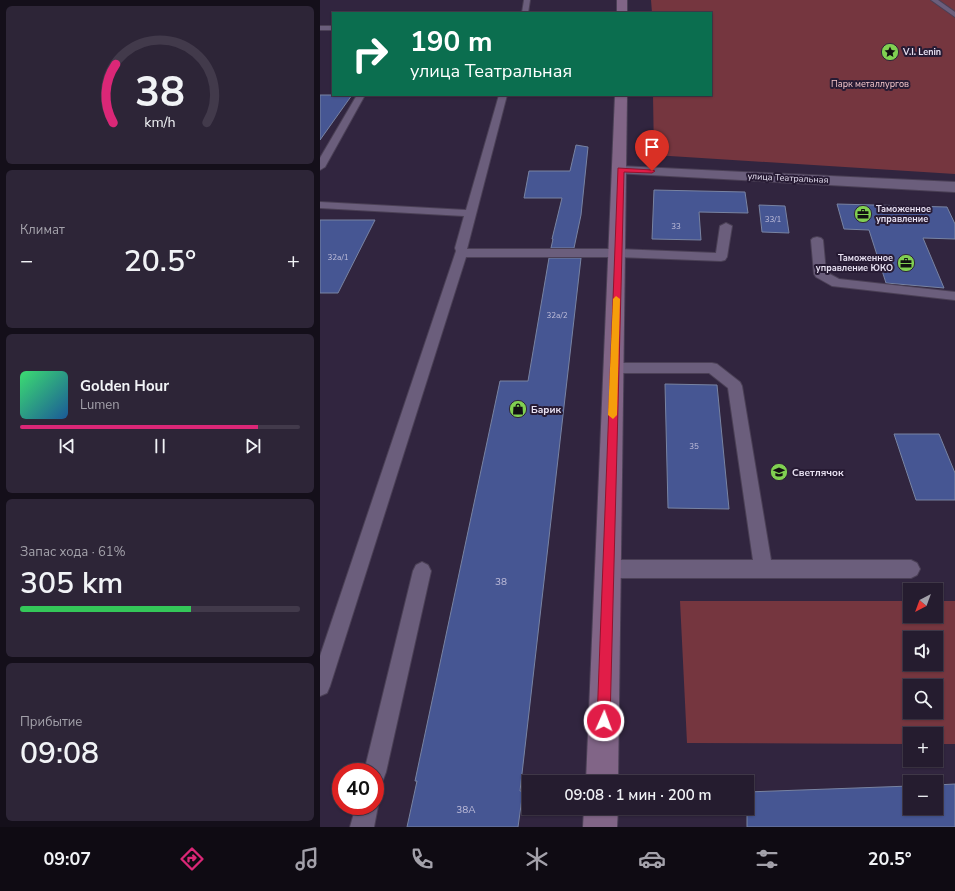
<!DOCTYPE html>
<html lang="ru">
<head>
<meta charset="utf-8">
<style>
  body { margin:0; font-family:"Nunito Sans",sans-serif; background:#2d2537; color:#f1f3f6; height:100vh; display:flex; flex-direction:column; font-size:15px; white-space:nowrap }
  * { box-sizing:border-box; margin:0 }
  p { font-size:13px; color:#a3a1aa }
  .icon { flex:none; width:22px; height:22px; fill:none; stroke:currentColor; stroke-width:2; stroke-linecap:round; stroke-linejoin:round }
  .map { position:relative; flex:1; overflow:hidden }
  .panel { display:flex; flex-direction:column; gap:6px; padding:6px; background:#140f1a; width:320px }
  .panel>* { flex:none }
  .top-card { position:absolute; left:12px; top:12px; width:380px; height:84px; border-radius:0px; box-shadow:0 1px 3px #0004,0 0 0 1px #423a4b; background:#0b6e4f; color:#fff; overflow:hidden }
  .needle { width:26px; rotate:221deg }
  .tools { position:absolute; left:583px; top:583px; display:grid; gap:8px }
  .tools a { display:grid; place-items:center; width:40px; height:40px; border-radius:0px; background:#251c2f; box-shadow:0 1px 3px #0004,0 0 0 1px #423a4b; font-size:20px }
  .speed { position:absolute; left:12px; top:763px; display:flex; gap:8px; font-size:20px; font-weight:700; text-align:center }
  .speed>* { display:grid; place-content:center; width:52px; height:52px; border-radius:50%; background:#251c2f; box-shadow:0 1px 3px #0004,0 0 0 1px #423a4b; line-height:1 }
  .speed .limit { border:6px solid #d22; background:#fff; color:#111 }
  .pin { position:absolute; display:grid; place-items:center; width:34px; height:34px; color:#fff; margin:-41px -17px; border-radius:50% 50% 50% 0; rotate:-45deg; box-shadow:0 0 4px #0007 }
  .pin .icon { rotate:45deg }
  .me { position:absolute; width:44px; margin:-22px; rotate:2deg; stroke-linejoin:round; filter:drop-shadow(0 0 3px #0008) }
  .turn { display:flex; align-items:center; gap:14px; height:84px; padding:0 12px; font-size:18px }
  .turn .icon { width:52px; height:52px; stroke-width:2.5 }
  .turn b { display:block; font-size:28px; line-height:34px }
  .big { font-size:30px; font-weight:600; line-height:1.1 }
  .panel .card { flex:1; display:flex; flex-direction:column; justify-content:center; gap:6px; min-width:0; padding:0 14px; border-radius:6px; background:#2d2537 }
  .panel .dial { align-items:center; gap:0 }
  .dial svg { height:104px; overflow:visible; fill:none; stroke:#423a4b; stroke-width:7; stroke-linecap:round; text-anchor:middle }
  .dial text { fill:#f1f3f6; stroke:none }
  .song { display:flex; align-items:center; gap:12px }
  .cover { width:48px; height:48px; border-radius:6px; background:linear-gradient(135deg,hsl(140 70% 55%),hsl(210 70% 35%)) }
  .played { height:4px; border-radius:2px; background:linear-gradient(90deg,#db2777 85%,#423a4b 85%) }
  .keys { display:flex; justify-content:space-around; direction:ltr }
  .heat { display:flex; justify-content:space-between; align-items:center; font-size:22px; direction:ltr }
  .charge { height:6px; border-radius:3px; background:linear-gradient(90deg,#34c759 61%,#423a4b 0) }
  .trip { position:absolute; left:202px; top:775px; width:232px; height:40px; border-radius:0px; background:#251c2f; box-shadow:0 1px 3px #0004,0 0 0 1px #423a4b; font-weight:600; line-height:40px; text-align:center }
  .tab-bar { display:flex; height:64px; justify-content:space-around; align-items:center; background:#0f0b13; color:#a3a1aa }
  .tab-bar .icon { width:28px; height:28px }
  .tab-bar .on { color:#db2777 }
  .tab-bar b { font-size:18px; color:#f1f3f6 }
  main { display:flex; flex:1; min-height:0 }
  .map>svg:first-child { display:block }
  .green { fill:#75363f; fill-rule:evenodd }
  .building { fill:#465693; stroke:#7883a2 }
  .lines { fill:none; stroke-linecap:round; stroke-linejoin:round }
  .lane-casing { stroke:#4b4056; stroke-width:2 }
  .street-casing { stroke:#4b4056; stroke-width:2 }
  .secondary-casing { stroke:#4b4056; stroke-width:2 }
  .lane { fill:#6b5e7c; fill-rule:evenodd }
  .street { fill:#6b5e7c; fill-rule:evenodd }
  .secondary { fill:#816587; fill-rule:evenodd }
  .route { fill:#e11d48; stroke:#92132f }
  .slow { fill:#f59e0b }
  .labels { text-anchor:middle; stroke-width:4; stroke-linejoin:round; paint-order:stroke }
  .number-label { font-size:8px; fill:#c0beda }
  .far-poi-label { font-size:9px; font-weight:bold; fill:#e8e1f2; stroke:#271b34; text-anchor:start }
  .far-park-label { font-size:9px; fill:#f4c6ca; stroke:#271b34 }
  .far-street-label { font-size:9px; fill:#e8e1f2; stroke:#271b34 }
  .poi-label { font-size:10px; font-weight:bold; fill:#e8e1f2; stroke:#271b34; text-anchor:start }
  .near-number-label { font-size:10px; fill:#c0beda }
</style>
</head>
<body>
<main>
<section class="panel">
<div class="card dial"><svg viewBox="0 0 100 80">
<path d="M14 69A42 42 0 1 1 86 69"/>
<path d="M14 69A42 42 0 0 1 16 24" stroke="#db2777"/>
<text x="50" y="56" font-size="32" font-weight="700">38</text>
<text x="50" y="72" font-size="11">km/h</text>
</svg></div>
<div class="card"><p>Климат</p>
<div class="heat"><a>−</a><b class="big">20.5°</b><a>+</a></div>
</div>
<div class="card">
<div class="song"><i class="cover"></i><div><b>Golden Hour</b><p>Lumen</p></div></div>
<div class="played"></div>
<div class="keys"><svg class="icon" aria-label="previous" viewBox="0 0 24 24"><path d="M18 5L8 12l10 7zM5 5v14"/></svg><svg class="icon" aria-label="pause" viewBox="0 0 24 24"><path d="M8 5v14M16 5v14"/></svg><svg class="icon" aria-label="next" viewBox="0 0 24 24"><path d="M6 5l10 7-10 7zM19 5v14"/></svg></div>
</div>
<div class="card"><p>Запас хода · 61%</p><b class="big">305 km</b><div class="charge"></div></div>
<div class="card"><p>Прибытие</p><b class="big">09:08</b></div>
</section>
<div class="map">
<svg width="635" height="827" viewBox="0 0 635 827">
  <rect width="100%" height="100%" fill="#31253f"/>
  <g class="green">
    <path d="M 331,0 L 635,0 L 635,174 L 334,155 L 333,95 L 391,95 L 391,13 L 332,13 Z"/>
    <path d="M 360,601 L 590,601 L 590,616 L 616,616 L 616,601 L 635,601 L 635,744 L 616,744 L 616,734 L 590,734 L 590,744 L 367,743 ZM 590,638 L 616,638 L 616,664 L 590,664 ZM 590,686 L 616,686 L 616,712 L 590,712 Z"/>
  </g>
  <g class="building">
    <path d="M 0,95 L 32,95 L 0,140 Z"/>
    <path d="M 256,145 L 268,147 L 261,215 L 254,248 L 231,248 L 233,239 L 232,239 L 242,198 L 204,198 L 209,171 L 250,171 Z"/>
    <path d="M 334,190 L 425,192 L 428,213 L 379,212 L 381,240 L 332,239 Z"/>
    <path d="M 517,204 L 627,207 L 635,224 L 635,239 L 603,238 L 624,288 L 566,283 L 549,230 L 524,229 Z"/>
    <path d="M 439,205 L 465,206 L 469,233 L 442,232 Z"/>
    <path d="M 0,220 L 55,220 L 18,293 L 0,293 Z"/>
    <path d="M 229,258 L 261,258 L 200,791 L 203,791 L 198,827 L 87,827 L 97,781 L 95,781 L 180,381 L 208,381 Z"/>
    <path d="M 345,384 L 397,385 L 409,509 L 348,508 Z"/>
    <path d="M 574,434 L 619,434 L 635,473 L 635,500 L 596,500 Z"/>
    <path d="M 635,784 L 635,827 L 427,827 L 427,792 L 590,786 L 590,808 L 616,808 L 616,785 Z"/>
  </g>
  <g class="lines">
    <defs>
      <g id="lane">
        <path d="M 204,0 L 210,0 L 208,13 L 202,13 Z"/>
        <path d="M 611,0 L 618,0 L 635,12 L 635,17 Z"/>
        <rect x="0" y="26" width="13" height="4"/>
        <path d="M 37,95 L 45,95 L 5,167 L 0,170 L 0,158 Z"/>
        <path d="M 179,95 L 187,95 L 147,249 L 298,249 L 396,253 L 400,226 L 406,223 L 412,226 L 407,257 L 405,260 L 401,261 L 298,257 L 146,257 L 10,686 L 7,693 L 0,696 L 0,656 L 136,251 L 135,248 L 144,216 L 0,208 L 0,202 L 146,210 Z"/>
        <path d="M 497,237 L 501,238 L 503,240 L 506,272 L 519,279 L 635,292 L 635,300 L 512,286 L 496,277 L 494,274 L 491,240 L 493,238 Z"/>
        <path d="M 294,363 L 392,363 L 397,364 L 420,382 L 422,386 L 451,560 L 591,560 L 597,563 L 600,569 L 597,575 L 591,578 L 288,578 L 282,575 L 279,569 L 282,563 L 288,560 L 433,560 L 408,388 L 389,373 L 294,373 L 289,372 L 287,368 L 289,364 Z"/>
        <path d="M 102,562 L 108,565 L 111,571 L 66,772 L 63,780 L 55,783 L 55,772 L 44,772 L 93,571 L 96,565 Z"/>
        <path d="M 55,798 L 58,806 L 54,827 L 30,827 L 36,806 L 55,806 Z"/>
      </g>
      <path id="street" d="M 300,166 L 635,182 L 635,192 L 295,173 L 293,170 L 295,167 Z"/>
      <g id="secondary">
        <rect x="297" y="0" width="10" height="13"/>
        <path d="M 295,95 L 307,95 L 298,782 L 266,782 Z"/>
        <path d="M 264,808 L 298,808 L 297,827 L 263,827 Z"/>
      </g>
    </defs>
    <use href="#lane" class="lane-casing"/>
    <use href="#street" class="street-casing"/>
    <use href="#secondary" class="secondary-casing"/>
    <use href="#lane" class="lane"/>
    <use href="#street" class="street"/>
    <use href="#secondary" class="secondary"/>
  </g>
  <path class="route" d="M 298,168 L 332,170 L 335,171 L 332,173 L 304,172 L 290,721 L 288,726 L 284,728 L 279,726 L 277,721 Z"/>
  <path class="slow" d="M 296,296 L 300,299 L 297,415 L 293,419 L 288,415 L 293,299 Z"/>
  <defs>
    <symbol id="sight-disc" viewBox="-11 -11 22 22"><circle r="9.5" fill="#80d051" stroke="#271b34"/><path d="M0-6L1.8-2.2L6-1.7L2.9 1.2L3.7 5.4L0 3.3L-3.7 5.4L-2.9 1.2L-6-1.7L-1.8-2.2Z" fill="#111"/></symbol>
    <symbol id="office-disc" viewBox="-11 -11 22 22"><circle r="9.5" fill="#80d051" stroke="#271b34"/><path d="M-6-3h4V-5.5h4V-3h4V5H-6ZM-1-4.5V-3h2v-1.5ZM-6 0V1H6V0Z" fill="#111"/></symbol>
    <symbol id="shop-disc" viewBox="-11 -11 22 22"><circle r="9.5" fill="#80d051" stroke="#271b34"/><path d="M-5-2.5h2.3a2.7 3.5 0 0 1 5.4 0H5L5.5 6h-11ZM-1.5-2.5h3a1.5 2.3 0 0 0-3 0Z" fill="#111"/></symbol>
    <symbol id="school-disc" viewBox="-11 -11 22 22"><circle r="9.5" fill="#80d051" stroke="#271b34"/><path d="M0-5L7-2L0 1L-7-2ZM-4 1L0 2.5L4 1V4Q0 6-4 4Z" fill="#111"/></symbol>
  </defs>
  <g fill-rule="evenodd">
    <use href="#sight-disc" x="560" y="42" width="20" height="20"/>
    <use href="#office-disc" x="533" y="204" width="20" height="20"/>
    <use href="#office-disc" x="576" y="253" width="20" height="20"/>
    <use href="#shop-disc" x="188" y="399" width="20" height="20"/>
    <use href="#school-disc" x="449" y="462" width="20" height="20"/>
  </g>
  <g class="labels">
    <g class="number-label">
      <text x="453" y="222">33/1</text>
      <text x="356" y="229">33</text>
      <text x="18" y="260">32а/1</text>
      <text x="237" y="318">32а/2</text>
      <text x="374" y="449">35</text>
    </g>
    <g class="far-poi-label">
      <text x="583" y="55">V.I. Lenin</text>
      <text x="556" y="212">Таможенное<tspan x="556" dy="10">управление</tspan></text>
      <text x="573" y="261" text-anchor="end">Таможенное<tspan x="573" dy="10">управление ЮКО</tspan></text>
    </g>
    <g class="far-park-label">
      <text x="550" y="87">Парк металлургов</text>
    </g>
    <g class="far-street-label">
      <text transform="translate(468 178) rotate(3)" y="3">улица Театральная</text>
    </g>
    <g class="poi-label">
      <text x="211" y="413">Барик</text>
      <text x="472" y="476">Светлячок</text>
    </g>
    <g class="near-number-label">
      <text x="181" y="585">38</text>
      <text x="146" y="813">38А</text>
    </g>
  </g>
</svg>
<div class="tools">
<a><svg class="needle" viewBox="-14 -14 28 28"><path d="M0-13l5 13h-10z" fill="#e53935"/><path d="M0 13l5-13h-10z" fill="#a3a1aa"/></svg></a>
<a><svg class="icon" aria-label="sound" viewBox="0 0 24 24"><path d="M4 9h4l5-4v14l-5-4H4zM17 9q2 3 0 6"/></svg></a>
<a><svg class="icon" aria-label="search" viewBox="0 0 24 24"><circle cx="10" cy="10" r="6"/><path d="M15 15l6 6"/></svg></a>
<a>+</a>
<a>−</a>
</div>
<div class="speed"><div class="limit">40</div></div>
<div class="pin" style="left:332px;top:171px;background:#d93025"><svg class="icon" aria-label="arrive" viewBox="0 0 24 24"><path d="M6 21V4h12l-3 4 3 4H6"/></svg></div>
<svg class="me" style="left:284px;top:721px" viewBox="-20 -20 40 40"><circle r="17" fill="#e11d48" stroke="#fff" stroke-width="3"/><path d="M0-11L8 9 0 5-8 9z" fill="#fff"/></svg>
<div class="trip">09:08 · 1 мин · 200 m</div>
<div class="top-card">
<div class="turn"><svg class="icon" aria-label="right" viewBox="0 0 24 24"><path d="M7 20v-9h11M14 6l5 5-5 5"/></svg><div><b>190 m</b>улица Театральная</div></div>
</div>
</div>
</main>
<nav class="tab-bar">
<b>09:07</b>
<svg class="icon on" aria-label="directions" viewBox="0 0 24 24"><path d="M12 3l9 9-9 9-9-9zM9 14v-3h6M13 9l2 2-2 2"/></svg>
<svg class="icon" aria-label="music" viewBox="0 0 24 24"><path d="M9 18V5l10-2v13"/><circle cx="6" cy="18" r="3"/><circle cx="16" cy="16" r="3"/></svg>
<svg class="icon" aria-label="phone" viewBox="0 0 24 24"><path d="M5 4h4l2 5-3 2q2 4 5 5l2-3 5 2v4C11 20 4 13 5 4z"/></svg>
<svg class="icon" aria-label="climate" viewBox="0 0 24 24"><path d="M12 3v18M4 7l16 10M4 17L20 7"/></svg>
<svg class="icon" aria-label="car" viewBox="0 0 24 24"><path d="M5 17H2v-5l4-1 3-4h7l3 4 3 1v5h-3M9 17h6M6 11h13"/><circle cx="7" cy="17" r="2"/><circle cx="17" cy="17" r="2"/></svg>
<svg class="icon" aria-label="filters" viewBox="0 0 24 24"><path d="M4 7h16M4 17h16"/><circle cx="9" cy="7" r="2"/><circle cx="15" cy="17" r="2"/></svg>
<b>20.5°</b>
</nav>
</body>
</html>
